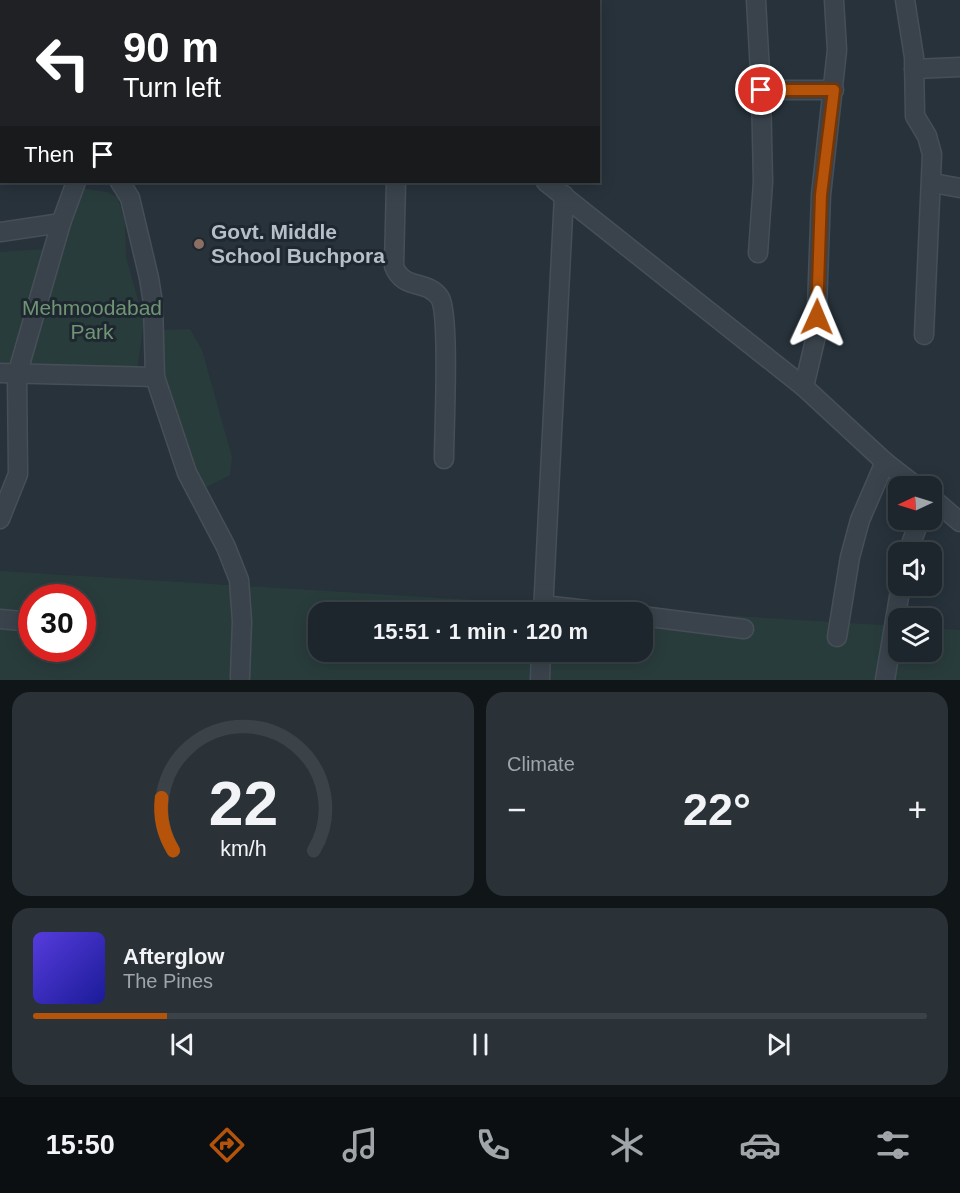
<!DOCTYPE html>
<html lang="en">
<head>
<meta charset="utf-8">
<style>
  body { margin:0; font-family:Arial,sans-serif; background:#2a3238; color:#f1f3f6; height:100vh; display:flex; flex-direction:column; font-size:22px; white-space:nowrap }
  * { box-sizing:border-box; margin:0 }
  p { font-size:20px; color:#a0a5a9 }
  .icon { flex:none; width:33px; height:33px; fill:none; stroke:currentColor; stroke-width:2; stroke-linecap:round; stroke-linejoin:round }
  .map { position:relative; height:680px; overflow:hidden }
  .panel { display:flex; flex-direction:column; gap:12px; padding:12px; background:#101518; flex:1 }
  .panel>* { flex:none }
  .top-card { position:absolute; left:0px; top:0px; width:600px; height:183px; box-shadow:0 3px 15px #0003,0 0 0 2px #3b4348; background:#202124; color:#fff; overflow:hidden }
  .needle { width:39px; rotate:266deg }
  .fabs { position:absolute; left:888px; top:476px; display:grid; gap:12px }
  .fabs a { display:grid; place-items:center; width:54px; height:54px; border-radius:12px; background:#1d262c; box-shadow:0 3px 15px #0003,0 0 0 2px #3b4348; font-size:30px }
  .speed { position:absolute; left:18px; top:584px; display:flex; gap:12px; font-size:30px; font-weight:700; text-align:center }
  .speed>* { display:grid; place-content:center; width:78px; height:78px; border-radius:50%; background:#1d262c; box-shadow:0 3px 15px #0003,0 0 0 2px #3b4348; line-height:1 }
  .speed .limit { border:9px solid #d22; background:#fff; color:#111 }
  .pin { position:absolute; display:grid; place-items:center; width:51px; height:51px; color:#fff; margin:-26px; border:3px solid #fff; border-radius:50%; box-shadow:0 2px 6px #0007 }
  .me { position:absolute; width:66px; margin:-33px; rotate:1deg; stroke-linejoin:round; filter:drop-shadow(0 0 4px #0008) }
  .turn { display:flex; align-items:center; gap:21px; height:126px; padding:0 24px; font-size:27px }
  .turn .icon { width:78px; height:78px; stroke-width:2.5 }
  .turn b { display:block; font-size:42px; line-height:51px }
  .then { display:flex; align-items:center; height:57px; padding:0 24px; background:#0003; gap:12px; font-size:22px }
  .big { font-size:45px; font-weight:700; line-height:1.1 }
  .panel .card { flex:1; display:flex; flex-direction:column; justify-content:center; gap:9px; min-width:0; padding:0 21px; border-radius:18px; background:#2a3238 }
  .panel .dial { align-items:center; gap:0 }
  .dial svg { height:156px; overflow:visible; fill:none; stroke:#3b4348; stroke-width:7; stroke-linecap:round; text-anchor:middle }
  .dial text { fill:#f1f3f6; stroke:none }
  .song { display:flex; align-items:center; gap:18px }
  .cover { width:72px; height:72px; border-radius:9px; background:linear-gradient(135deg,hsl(250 70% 55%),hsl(240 70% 35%)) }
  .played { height:6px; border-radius:3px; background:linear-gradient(90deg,#b45309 15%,#3b4348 15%) }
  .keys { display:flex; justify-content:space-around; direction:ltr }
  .heat { display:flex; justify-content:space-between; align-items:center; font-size:33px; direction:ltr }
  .panel .tiles { flex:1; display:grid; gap:12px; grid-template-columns:1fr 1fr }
  .card:last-child { grid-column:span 2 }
  .trip { position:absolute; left:308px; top:602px; width:345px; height:60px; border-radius:18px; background:#1d262c; box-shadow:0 3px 15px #0003,0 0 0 2px #3b4348; font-weight:700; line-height:60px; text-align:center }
  .dock { display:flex; height:96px; justify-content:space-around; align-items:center; background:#0c0f12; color:#a0a5a9 }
  .dock .icon { width:42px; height:42px }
  .dock .current { color:#b45309 }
  .dock b { font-size:27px; color:#f1f3f6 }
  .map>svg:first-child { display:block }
  .green { fill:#293c3c; fill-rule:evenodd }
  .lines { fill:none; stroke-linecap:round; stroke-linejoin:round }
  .street-casing { stroke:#464f58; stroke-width:21 }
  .secondary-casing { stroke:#464f58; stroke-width:27 }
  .street { stroke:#3a434c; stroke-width:18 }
  .secondary { stroke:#49535e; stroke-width:24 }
  .route-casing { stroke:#753606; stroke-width:15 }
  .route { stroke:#b45309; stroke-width:10 }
  .education-dot { fill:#8d6e63; stroke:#1f2831; stroke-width:2 }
  .labels { text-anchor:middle; stroke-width:6; stroke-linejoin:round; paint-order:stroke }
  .poi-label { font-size:21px; font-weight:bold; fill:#b6bec7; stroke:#1f2831; text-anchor:start }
  .park-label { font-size:21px; fill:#709574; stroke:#1f2831 }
</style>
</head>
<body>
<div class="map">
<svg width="960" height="680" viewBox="0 0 960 680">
  <rect width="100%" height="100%" fill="#27323b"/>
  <g class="green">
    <path d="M 80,188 L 107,192 L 118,198 L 125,223 L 126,257 L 144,321 L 137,371 L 26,368 Z"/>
    <path d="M 46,249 L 15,353 L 9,366 L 0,366 L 0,252 Z"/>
    <path d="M 190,329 L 202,350 L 232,457 L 230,475 L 201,490 L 161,381 L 159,330 Z"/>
    <path d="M 0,571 L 898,626 L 898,651 L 932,651 L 932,628 L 960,630 L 960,680 L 0,680 ZM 32,597 L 82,597 L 82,648 L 32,648 ZM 318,612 L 642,612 L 642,651 L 318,651 Z"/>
  </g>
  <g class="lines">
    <defs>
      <g id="street">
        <path d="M 373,0 L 373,2"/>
        <path d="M 756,0 L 761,90 L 834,90"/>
        <path d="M 905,0 L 914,57 L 915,116 L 927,136 L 932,154 L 924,335"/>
        <path d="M 109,2 L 109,0"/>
        <path d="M 914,69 L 960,67"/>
        <path d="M 120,182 L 130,198 L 149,278 L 153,303 L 155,377 L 187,473 L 226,547 L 239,580 L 242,621 L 240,677"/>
        <path d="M 396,182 L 394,266 C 403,291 428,279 440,298 C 450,315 444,432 444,459"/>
        <path d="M 546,182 L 804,387 L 885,462 L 916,486"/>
        <path d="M 933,183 L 960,188"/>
        <path d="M 0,232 L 61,223"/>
        <path d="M 758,253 L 763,182 L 761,90"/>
        <path d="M 0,373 L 155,377"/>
        <path d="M 804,387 L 816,336 L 821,195 L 837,50 L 834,0"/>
        <path d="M 932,498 L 960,522"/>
        <path d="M 0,519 L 18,474 L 17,375 L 61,223 L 76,182"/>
        <path d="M 908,552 L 920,519"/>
        <path d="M 543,605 L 605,612"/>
        <path d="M 543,612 L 564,195"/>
        <path d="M 642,616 L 744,629"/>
        <path d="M 0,619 L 32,622"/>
        <path d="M 837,637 L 850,557 L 860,520 L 885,462"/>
        <path d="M 540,680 L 541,651"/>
        <path d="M 885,680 L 901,585"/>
      </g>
      <path id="secondary" d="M 45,0 L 87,0"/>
    </defs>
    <use href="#street" class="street-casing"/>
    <use href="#secondary" class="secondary-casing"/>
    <use href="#street" class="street"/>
    <use href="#secondary" class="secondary"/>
  </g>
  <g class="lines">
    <defs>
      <path id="route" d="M 761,90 L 834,90 L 821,195 L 817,317"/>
    </defs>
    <use href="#route" class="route-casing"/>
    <use href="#route" class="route"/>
  </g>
  <circle class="education-dot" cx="199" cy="244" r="6"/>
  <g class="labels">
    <g class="poi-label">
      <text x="211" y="239">Govt. Middle<tspan x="211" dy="24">School Buchpora</tspan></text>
    </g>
    <g class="park-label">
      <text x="92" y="315">Mehmoodabad<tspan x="92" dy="24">Park</tspan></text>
    </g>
  </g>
</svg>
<div class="fabs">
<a><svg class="needle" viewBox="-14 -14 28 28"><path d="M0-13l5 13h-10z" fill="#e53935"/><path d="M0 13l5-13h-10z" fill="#a0a5a9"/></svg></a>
<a><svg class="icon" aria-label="sound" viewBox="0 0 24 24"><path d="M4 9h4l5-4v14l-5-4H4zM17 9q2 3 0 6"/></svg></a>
<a><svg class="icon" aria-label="layers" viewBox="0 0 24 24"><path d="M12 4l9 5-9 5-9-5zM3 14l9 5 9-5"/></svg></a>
</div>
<div class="speed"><div class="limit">30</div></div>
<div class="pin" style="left:761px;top:90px;background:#d93025"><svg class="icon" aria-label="arrive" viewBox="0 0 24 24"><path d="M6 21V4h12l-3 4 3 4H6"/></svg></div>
<svg class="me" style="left:817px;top:317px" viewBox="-20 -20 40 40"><path d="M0-17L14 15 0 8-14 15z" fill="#b45309" stroke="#fff" stroke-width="4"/></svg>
<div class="trip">15:51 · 1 min · 120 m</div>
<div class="top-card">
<div class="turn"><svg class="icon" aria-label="left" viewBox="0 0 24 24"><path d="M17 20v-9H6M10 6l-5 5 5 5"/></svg><div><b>90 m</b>Turn left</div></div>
<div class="then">Then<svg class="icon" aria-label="arrive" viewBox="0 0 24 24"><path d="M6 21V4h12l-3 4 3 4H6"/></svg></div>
</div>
</div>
<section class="panel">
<div class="tiles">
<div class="card dial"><svg viewBox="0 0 100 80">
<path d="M14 69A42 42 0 1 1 86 69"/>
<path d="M14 69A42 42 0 0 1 8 42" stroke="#b45309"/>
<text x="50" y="56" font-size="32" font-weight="700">22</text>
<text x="50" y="72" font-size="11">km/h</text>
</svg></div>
<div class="card"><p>Climate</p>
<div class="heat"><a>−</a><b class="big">22°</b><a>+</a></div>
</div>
<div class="card">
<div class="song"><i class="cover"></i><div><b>Afterglow</b><p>The Pines</p></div></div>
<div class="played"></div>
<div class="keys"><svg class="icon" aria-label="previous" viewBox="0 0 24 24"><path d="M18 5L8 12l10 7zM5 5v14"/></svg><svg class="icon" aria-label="pause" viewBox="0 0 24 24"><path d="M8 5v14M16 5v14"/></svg><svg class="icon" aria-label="next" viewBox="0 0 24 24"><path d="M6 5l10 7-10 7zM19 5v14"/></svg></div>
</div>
</div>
</section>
<nav class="dock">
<b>15:50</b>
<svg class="icon current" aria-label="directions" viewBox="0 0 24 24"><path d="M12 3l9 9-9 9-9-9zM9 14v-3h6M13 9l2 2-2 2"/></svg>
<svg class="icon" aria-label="music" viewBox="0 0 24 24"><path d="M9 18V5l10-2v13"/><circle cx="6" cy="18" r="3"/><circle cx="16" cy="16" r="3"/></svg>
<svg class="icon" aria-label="phone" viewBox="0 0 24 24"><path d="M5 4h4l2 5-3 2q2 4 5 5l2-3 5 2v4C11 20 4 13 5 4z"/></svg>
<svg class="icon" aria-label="climate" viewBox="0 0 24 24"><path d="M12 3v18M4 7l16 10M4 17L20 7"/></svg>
<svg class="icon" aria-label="car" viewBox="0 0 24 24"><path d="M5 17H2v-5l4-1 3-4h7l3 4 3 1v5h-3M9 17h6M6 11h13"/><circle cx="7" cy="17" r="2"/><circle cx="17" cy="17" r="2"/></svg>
<svg class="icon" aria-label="filters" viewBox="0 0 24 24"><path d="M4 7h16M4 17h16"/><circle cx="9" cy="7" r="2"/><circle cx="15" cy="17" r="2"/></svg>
</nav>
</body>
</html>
